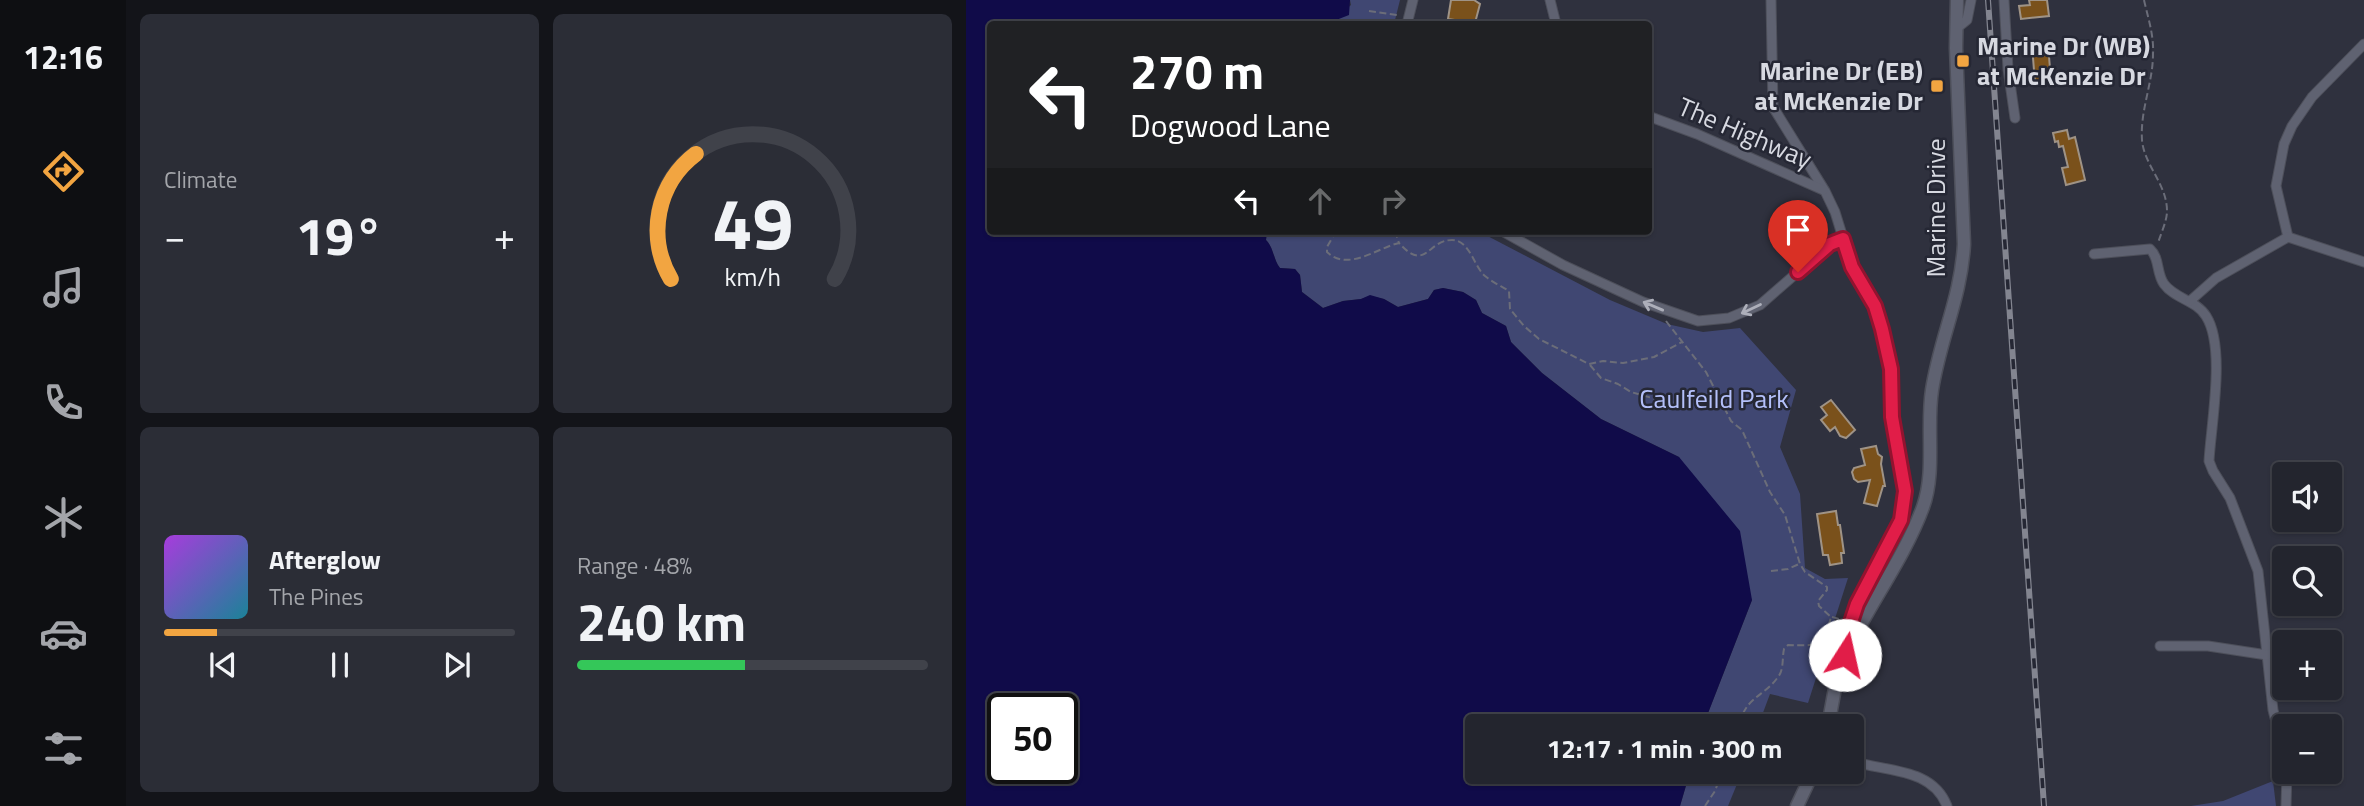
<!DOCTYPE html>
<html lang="en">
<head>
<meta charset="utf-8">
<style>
  body { margin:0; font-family:"Titillium Web",sans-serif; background:#2b2d36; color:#f1f3f6; height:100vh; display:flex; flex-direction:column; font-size:26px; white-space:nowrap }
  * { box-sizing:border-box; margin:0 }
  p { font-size:23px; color:#a3a5aa }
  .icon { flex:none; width:38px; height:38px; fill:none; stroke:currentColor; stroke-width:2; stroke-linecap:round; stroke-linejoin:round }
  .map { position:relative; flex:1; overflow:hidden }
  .details { display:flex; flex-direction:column; gap:14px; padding:14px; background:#131419; width:840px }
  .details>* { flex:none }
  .top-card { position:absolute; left:21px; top:21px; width:665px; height:214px; border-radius:7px; box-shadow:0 2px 5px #0004,0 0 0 2px #40424a; background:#202124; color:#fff; overflow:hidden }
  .buttons { position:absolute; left:1306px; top:462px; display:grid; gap:14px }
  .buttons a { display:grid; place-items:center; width:70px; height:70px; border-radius:7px; background:#23252e; box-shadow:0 2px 5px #0004,0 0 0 2px #40424a; font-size:35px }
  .speed { position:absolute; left:21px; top:693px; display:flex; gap:14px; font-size:35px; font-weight:700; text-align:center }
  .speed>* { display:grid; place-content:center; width:91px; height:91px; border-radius:50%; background:#23252e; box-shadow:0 2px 5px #0004,0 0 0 2px #40424a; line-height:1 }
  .speed .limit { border:4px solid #111; border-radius:10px; background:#fff; color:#111 }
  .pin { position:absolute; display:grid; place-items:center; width:60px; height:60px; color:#fff; margin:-72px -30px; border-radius:50% 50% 50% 0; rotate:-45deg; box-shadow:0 0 7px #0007 }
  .pin .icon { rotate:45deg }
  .me { position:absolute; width:77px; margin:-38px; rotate:10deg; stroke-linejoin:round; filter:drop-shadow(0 0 5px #0008) }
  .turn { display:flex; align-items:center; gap:24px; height:147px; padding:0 28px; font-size:32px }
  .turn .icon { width:91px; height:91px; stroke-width:2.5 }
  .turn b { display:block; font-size:49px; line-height:60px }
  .lanes { display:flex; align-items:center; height:66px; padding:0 28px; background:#0003; justify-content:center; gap:35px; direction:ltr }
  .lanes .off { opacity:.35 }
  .big { font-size:52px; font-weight:700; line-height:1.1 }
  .details .card { flex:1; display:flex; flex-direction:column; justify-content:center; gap:10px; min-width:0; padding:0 24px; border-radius:10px; background:#2b2d36 }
  .details .dial { align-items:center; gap:0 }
  .dial svg { height:182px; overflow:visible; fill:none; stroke:#40424a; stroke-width:7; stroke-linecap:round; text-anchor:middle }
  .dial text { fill:#f1f3f6; stroke:none }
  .song { display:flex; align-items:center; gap:21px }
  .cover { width:84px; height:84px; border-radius:10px; background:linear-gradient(135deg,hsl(280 70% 55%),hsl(190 70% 35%)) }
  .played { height:7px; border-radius:4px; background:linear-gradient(90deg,#f2a541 15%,#40424a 15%) }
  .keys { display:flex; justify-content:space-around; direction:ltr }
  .heat { display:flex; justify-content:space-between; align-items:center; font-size:38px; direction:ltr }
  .charge { height:10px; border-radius:5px; background:linear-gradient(90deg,#34c759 48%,#40424a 0) }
  .details .tiles { flex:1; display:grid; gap:14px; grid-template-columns:repeat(2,1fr) }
  .trip { position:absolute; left:499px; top:714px; width:399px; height:70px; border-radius:7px; background:#23252e; box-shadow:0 2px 5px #0004,0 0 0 2px #40424a; font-weight:700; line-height:70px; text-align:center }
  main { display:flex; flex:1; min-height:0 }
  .tab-bar { display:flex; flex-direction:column; width:126px; justify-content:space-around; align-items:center; background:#0e0f12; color:#a3a5aa }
  .tab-bar .icon { width:49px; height:49px }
  .tab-bar .current { color:#f2a541 }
  .tab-bar b { font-size:32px; color:#f1f3f6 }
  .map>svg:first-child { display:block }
  .green { fill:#404772 }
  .water { fill:#100b49; fill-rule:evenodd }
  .building { fill:#7a511b; stroke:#9f9386; stroke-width:2 }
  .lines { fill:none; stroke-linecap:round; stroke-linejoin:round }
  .street-casing { stroke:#4d4f5a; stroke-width:11 }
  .secondary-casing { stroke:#4d4f5a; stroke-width:15 }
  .path { stroke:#6b6d79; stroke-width:2; stroke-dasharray:7 3.5; stroke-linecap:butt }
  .street { stroke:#5f6271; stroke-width:9 }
  .secondary { stroke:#5f6271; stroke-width:12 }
  .rail-casing { stroke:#838590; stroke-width:6 }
  .rail { stroke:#252734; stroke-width:3.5; stroke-dasharray:10; stroke-linecap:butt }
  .oneway { stroke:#adafba }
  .route-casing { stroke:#92132f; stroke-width:18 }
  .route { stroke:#e11d48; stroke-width:12 }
  .poi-dot { fill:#f2a541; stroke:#252734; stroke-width:2.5 }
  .labels { text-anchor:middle; stroke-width:5; stroke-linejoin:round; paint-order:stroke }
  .poi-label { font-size:26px; font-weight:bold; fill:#d7d9e1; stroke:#252734; text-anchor:start }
  .street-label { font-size:26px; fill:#d7d9e1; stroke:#252734 }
  .park-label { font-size:26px; fill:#b4c0fa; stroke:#252734 }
</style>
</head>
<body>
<main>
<nav class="tab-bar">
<b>12:16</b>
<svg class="icon current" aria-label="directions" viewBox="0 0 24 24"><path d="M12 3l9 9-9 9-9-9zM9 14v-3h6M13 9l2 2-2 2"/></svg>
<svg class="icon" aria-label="music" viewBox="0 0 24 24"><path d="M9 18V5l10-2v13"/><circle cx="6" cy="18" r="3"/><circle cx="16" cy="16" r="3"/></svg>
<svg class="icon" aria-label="phone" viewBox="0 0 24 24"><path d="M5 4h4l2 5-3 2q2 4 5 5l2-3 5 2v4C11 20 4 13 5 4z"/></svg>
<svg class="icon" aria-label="climate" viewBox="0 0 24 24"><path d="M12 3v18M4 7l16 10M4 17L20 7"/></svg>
<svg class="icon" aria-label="car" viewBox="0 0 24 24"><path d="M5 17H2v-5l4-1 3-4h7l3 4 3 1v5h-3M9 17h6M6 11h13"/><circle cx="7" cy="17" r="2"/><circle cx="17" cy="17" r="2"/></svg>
<svg class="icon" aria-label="filters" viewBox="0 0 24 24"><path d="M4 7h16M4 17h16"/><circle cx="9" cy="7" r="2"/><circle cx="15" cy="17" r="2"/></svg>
</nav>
<section class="details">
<div class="tiles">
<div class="card"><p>Climate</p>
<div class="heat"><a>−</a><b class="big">19°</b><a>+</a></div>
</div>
<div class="card dial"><svg viewBox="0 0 100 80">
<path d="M14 69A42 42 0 1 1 86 69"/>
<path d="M14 69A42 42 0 0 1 25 14" stroke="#f2a541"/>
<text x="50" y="56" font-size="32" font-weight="700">49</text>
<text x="50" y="72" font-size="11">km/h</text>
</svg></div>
<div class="card">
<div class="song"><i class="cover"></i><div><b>Afterglow</b><p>The Pines</p></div></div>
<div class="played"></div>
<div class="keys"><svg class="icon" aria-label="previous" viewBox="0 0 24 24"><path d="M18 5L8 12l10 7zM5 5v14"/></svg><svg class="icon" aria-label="pause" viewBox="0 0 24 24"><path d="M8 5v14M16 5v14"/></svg><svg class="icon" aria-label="next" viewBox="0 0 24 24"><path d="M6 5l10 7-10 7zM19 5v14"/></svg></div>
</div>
<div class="card"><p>Range · 48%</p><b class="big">240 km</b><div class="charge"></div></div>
</div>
</section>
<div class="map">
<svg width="1398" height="806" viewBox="0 0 1398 806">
  <rect width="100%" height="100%" fill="#2f313e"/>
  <g class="green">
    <path d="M 384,0 L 434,0 L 428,24 L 360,24 L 368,20 L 385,5 Z"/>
    <path d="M 301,231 L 512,231 L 644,300 L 701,324 L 737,332 L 774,328 L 830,390 L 814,447 L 834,494 L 839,568 L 859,579 L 882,578 L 842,703 L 804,694 L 792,726 L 737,726 L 786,600 L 713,457 L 635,419 L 576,373 L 545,342 L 540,326 L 516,313 L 510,300 L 497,292 L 477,288 L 468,290 L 462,299 L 432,307 L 418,299 L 404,296 L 395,299 L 377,301 L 357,308 L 336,292 L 334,275 L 329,269 L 314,268 C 307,259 308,248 300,240 Z"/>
    <path d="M 724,772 L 776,772 L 762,806 L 714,806 Z"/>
    <path d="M 1307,781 L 1310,806 L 1225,806 L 1257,801 Z"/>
  </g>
  <path class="water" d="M 0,0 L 384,0 L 383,15 L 360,24 L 24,24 L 24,231 L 301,231 L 300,240 C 308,248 307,259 314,268 L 329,269 L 334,275 L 336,292 L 357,308 L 377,301 L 395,299 L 404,295 L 418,299 L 432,307 L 462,299 L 468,290 L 477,288 L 497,292 L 510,300 L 516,313 L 540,326 L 545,342 L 576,373 L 635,419 L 713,457 L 774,531 L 786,600 L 737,726 L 511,726 L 511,772 L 724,772 L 714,806 L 0,806 ZM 37,709 L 96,709 L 96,768 L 37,768 Z"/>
  <g class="building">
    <path d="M 485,0 L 508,0 L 514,4 L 509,23 L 482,19 Z"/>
    <path d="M 1063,0 L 1081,0 L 1083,16 L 1055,19 L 1053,6 L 1064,5 Z"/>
    <path d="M 1082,44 L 1085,81 L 1069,83 L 1066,45 Z"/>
    <path d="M 1101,130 L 1103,139 L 1109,137 L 1119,180 L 1100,185 L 1096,168 L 1102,167 L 1097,146 L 1093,147 L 1092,141 L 1089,142 L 1087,133 Z"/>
    <path d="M 865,400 L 889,430 L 880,438 L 874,436 L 869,427 L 864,431 L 855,420 L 861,415 L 855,407 Z"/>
    <path d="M 910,446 L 912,454 L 916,457 L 915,464 L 919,486 L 917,486 L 911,506 L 898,503 L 904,480 L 892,482 L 888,479 L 886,472 L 888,468 L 899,465 L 895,449 Z"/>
    <path d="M 870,511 L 872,525 L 874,525 L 878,553 L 875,553 L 876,563 L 864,565 L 862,555 L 857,555 L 851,514 Z"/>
  </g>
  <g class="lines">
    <defs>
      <g id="street">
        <path d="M 584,0 L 590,24"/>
        <path d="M 805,0 L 807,107 L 859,191 L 869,212 L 886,267 L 909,306 L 916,329 L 925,369 L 926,417 L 930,444 L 939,482 L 935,520 C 921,546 876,610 887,638"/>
        <path d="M 1038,0 L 1042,69 L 1049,118"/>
        <path d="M 441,24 L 447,0"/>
        <path d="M 991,28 L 1001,20 L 1005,0"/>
        <path d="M 682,116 L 731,134 L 857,190"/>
        <path d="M 536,231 L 597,265 L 677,302 L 732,321 L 763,318 L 794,305 L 864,244 L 877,239"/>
        <path d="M 1322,237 L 1310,186 L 1318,144 L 1326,126 L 1346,97 L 1398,44"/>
        <path d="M 1128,254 L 1184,249 C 1194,258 1190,273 1198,284 C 1209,299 1230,300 1240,316 C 1260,347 1245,424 1243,461 L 1247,471 L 1264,498 L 1292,571 L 1307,710 L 1318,753"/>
        <path d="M 1224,301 L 1250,278 L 1322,237 L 1398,262"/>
        <path d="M 1194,646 L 1242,646 L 1301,655"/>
        <path d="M 886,761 C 919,772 966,767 981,806"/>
        <path d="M 1320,806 L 1321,772"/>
      </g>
      <g id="secondary">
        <path d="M 862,726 L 872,672 L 879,655 C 902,605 938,559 957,507 C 970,471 960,428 966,390 C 974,338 995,298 998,244 L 990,48 L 991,0"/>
        <path d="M 831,806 L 847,772"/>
      </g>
    </defs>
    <use href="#street" class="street-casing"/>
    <use href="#secondary" class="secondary-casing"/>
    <g class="path">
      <path d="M 1178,0 C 1182,18 1188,35 1187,54 C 1187,83 1174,110 1176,140 C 1178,165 1201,184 1201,211 C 1201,221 1195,233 1192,243"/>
      <path d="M 403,11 L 431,15"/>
      <path d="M 370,231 L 361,247 L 361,252 C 382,272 411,248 433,243 C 460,273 461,240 486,240 C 504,240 508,267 519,276 C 526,282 535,286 543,291 L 544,309 L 558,326 L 573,339 L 623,364 L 637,361 L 657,363 L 688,357 L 716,342"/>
      <path d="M 429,231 L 433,243"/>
      <path d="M 700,321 L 740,372 L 765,421 L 776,430 L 804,492 L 819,515 L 834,564 L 839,572 L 861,587 L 861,590 L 852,601 L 853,606 L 865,617 C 857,647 852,646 822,645 L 818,649 C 816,658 818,670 812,677 C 798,697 777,698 774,726"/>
      <path d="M 624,365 L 635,378 L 652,384 L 665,392 L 704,403 L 751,397"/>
      <path d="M 805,571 L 822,569 L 833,564"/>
      <path d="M 866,617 L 877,620"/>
      <path d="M 739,806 L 749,791 L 756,772"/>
    </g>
    <use href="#street" class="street"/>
    <use href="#secondary" class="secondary"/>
    <defs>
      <path id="rail" d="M 1022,0 L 1078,806"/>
    </defs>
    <use href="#rail" class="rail-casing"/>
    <use href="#rail" class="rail"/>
  </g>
  <defs><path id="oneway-shaft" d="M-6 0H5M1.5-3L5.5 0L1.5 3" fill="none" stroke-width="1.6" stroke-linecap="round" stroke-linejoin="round" transform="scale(1.75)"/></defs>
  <g class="oneway">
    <use href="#oneway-shaft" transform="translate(687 306) rotate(-157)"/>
    <use href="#oneway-shaft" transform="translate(785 309) rotate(155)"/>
  </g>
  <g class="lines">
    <defs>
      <path id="route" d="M 832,272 L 864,244 L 877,239 L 886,267 L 909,306 L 916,329 L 925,369 L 926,417 L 939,491 L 935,520 L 891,604 L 885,622 L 887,638 L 879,655"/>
    </defs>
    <use href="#route" class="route-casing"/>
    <use href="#route" class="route"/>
  </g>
  <g class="poi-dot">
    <rect x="990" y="54" width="14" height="14" rx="3.5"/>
    <rect x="964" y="79" width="14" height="14" rx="3.5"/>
  </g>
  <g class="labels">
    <g class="poi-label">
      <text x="1011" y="55">Marine Dr (WB)<tspan x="1011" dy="30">at McKenzie Dr</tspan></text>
      <text x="957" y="80" text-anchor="end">Marine Dr (EB)<tspan x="957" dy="30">at McKenzie Dr</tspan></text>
    </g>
    <g class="street-label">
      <text transform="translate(779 133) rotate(23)" y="9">The Highway</text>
      <text transform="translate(970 208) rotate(-90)" y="9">Marine Drive</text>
    </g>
    <g class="park-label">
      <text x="748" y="408">Caulfeild Park</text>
    </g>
  </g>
</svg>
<div class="buttons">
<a><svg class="icon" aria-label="sound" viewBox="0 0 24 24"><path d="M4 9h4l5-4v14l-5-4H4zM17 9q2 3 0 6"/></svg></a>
<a><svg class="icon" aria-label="search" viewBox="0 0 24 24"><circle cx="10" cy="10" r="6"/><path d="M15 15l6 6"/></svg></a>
<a>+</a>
<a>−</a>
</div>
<div class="speed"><div class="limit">50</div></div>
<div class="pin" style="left:832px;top:272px;background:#d93025"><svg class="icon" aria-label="arrive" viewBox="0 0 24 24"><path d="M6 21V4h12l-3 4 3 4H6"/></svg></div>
<svg class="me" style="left:879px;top:655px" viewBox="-20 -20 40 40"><circle r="19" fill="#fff"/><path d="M0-13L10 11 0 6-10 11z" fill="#e11d48"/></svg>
<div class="trip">12:17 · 1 min · 300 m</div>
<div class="top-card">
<div class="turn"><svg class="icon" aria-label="left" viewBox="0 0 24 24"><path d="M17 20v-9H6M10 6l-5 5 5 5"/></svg><div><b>270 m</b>Dogwood Lane</div></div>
<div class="lanes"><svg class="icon" aria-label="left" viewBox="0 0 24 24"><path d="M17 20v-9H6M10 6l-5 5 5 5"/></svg><svg class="icon off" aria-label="ahead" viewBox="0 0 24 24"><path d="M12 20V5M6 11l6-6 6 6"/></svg><svg class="icon off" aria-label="right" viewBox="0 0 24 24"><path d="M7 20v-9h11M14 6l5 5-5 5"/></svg></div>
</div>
</div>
</main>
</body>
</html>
